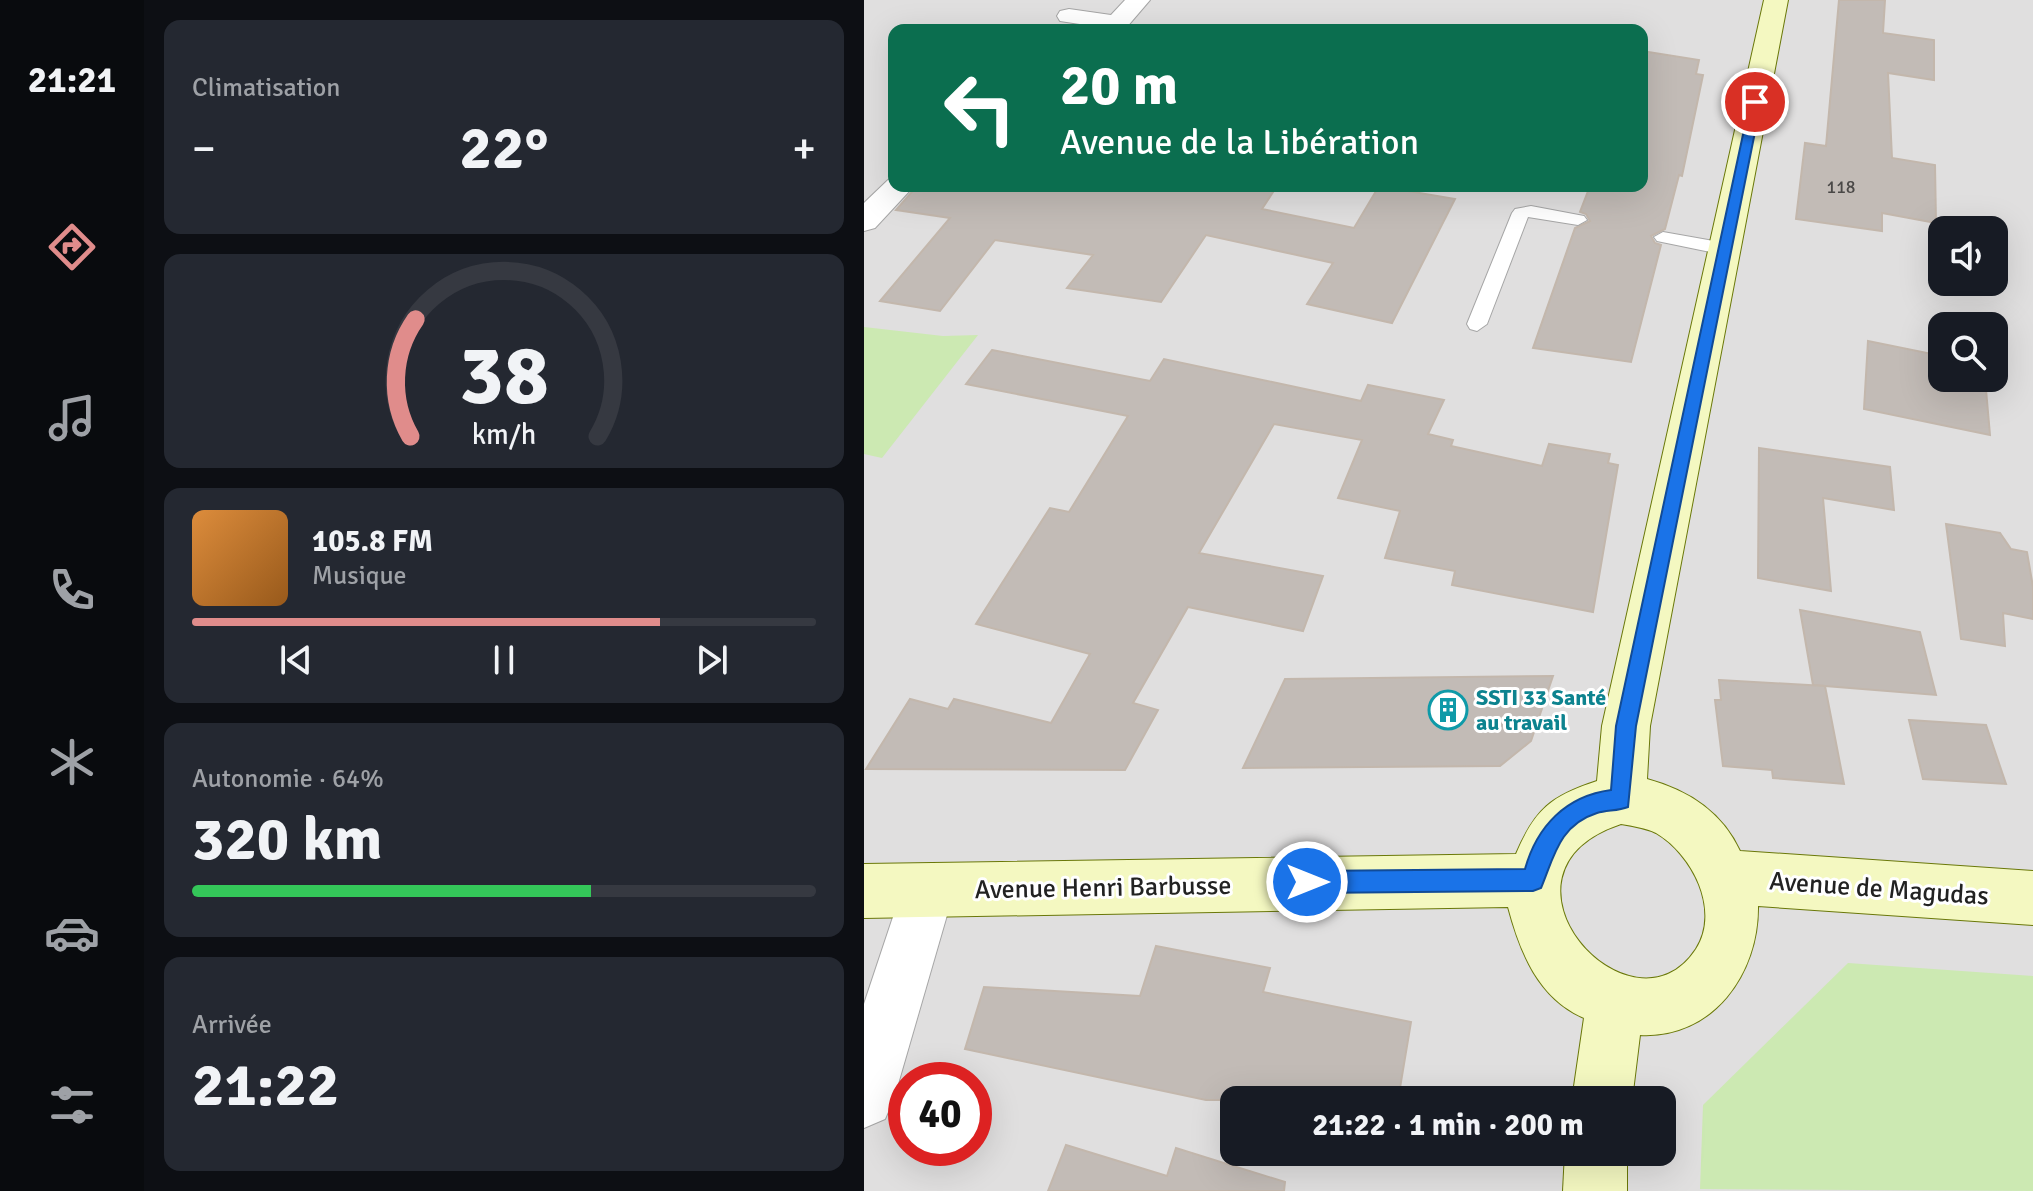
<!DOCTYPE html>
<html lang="fr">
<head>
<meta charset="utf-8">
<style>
  body { margin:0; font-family:Signika,sans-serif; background:#242831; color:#f1f3f6; height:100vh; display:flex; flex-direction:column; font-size:30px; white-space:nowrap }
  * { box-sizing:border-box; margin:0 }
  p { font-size:26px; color:#9ea1a6 }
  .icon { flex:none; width:44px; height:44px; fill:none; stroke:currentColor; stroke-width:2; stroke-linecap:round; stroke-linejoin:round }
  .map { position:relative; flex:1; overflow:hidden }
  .side { display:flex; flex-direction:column; gap:20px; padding:20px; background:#0d0f14; width:720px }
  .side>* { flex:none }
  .top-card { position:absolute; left:24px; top:24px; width:760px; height:168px; border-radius:16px; box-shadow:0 8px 32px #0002; background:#0b6e4f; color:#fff; overflow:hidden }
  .fabs { position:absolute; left:1064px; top:216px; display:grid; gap:16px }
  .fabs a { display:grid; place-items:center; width:80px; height:80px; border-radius:16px; background:#171b24; box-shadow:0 8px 32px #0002; font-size:40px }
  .speed { position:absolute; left:24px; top:1062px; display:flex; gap:16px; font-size:40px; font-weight:700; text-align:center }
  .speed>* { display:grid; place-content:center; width:104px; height:104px; border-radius:50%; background:#171b24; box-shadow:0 8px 32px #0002; line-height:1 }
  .speed .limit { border:12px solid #d22; background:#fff; color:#111 }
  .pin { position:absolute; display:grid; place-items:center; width:68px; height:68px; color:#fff; margin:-34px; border:4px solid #fff; border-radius:50%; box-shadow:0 2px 8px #0007 }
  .me { position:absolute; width:88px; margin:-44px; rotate:90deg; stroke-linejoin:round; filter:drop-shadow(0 0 6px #0008) }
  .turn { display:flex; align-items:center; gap:28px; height:168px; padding:0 40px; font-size:36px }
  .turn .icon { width:104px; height:104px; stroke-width:2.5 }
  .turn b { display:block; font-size:56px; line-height:68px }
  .big { font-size:60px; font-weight:800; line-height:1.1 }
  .side .card { flex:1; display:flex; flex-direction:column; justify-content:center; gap:12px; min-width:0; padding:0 28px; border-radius:16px; background:#242831 }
  .side .dial { align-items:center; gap:0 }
  .dial svg { height:208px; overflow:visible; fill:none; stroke:#363941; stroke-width:7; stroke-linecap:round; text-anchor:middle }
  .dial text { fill:#f1f3f6; stroke:none }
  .song { display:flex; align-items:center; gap:24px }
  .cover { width:96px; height:96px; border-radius:12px; background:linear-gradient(135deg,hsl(30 70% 55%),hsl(30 70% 35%)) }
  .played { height:8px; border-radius:4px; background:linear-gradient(90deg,#e08c8b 75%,#363941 75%) }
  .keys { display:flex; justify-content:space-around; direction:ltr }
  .heat { display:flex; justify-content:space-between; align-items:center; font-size:44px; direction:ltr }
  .charge { height:12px; border-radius:6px; background:linear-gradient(90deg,#34c759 64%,#363941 0) }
  .trip { position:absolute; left:356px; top:1086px; width:456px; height:80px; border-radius:16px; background:#171b24; box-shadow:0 8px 32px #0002; font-weight:800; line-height:80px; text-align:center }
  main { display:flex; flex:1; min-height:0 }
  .dock { display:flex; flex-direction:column; width:144px; justify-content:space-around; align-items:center; background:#090b0e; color:#9ea1a6 }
  .dock .icon { width:56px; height:56px }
  .dock .on { color:#e08c8b }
  .dock b { font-size:36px; color:#f1f3f6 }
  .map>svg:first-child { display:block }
  .residential { fill:#e0dfdf; fill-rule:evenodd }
  .grass { fill:#cce9b2 }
  .building { fill:#c2bbb6; stroke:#c3b7ac; stroke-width:2 }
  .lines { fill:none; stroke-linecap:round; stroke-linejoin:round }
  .lane-casing { stroke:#a6a6a6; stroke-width:2 }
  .street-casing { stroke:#a6a6a6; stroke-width:2 }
  .secondary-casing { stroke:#6a7809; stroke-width:2 }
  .lane { fill:#fff; fill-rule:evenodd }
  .street { fill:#fff; fill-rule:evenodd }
  .secondary { fill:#f4f8c1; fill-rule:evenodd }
  .route { fill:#1a73e8; stroke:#114b97; stroke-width:2 }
  .labels { text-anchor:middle; stroke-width:6; stroke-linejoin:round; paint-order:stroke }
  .number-label { font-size:18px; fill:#4a4847 }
  .culture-label { font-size:22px; font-weight:bold; fill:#0d838f; stroke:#fff; text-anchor:start }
  .near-street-label { font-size:26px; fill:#222; stroke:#fff }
</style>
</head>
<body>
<main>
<nav class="dock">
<b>21:21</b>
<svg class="icon on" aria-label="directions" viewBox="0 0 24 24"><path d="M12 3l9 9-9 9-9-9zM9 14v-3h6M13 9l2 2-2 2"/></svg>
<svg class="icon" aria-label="music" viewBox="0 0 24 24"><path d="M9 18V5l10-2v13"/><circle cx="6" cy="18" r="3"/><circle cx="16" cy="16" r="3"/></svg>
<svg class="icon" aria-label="phone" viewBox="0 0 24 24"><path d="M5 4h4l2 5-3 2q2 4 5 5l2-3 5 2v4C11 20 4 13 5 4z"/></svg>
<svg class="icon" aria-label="climate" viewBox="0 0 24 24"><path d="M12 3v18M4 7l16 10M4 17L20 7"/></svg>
<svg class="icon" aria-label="car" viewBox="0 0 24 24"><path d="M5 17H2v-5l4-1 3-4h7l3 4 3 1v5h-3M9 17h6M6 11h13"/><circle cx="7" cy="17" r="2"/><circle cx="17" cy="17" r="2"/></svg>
<svg class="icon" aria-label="filters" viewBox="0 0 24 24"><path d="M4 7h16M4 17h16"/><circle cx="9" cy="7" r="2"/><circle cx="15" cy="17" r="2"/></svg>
</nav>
<section class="side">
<div class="card"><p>Climatisation</p>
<div class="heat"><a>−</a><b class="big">22°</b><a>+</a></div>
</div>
<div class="card dial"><svg viewBox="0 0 100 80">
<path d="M14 69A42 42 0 1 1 86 69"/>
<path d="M14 69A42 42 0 0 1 16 24" stroke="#e08c8b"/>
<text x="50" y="56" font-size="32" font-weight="700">38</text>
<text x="50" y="72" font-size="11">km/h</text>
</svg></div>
<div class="card">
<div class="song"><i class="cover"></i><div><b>105.8 FM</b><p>Musique</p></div></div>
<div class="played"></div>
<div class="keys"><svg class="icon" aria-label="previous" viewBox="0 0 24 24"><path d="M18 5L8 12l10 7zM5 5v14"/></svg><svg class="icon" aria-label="pause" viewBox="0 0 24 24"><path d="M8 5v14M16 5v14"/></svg><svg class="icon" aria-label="next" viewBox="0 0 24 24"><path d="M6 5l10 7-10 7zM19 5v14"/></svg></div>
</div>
<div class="card"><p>Autonomie · 64%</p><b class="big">320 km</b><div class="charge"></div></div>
<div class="card"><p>Arrivée</p><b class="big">21:22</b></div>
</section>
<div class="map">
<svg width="1169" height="1191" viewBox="0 0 1169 1191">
  <rect width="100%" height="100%" fill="#f2efe9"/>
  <path class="residential" d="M 0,0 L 1169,0 L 1169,1191 L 0,1191 ZM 30,30 L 778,30 L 778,186 L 30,186 ZM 1078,230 L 1130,230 L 1130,282 L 1078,282 ZM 1078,326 L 1130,326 L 1130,378 L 1078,378 ZM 42,1080 L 110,1080 L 110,1148 L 42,1148 ZM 370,1100 L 798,1100 L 798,1152 L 370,1152 Z"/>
  <g class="grass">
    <path d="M 0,327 L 79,336 L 114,335 L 18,458 L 0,454 Z"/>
    <path d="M 984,963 L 1169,976 L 1169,1191 L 836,1189 L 839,1105 Z"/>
  </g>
  <g class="building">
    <path d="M 975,0 L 1021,0 L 1019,33 L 1070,40 L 1070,80 L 1024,73 L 1028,158 L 1071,165 L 1072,223 L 1018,213 L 1018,231 L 932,219 L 941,143 L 962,146 Z"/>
    <path d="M 778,51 L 835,60 L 832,74 L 839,75 L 818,176 L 815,175 L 801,229 L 787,236 L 791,243 L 797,245 L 767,362 L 669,348 L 711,228 L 726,221 L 722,214 L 716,212 L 726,186 L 778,186 Z"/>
    <path d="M 53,186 L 413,186 L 398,209 L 490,228 L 515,186 L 591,199 L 528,323 L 443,304 L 469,263 L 342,235 L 297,302 L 203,288 L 229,255 L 131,240 L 76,311 L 16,301 L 86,218 L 32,210 Z"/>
    <path d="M 1004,341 L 1078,356 L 1078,378 L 1121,378 L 1126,435 L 1000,409 Z"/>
    <path d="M 128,350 L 286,381 L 300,359 L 497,401 L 504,385 L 580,400 L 564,434 L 589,440 L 587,446 L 678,466 L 685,444 L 746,454 L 744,463 L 754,465 L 729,612 L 588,585 L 591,571 L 521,558 L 536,511 L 474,498 L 498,440 L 410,424 L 335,553 L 459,576 L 439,631 L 324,607 L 269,703 L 294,710 L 261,770 L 2,769 L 46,699 L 84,709 L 90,699 L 187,723 L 226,654 L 112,624 L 186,508 L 205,512 L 264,416 L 102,384 Z"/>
    <path d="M 895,448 L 1026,467 L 1030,510 L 959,498 L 967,591 L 894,578 Z"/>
    <path d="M 1082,524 L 1136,533 L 1147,549 L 1163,552 L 1169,587 L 1169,619 L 1139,613 L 1141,646 L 1097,639 Z"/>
    <path d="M 936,610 L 1056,632 L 1072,695 L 949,685 Z"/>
    <path d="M 689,676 L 667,741 L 636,766 L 379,768 L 421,679 Z"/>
    <path d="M 855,680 L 961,686 L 980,784 L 909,778 L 908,770 L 859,766 L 851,700 L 857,700 Z"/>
    <path d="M 1045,720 L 1122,725 L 1142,784 L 1059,779 Z"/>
    <path d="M 292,946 L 406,968 L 399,992 L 547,1022 L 534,1100 L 342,1100 L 101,1049 L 120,987 L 276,996 Z"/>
    <path d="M 202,1145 L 303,1176 L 312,1148 L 421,1182 L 420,1191 L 184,1191 Z"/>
  </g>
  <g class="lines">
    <defs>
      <g id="lane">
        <path d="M 667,206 L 720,216 L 723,220 L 714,225 L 664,217 L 623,324 L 613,331 L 606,329 L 603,324 L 648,213 L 651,209 Z"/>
        <path d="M 799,232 L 861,243 L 870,249 L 861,255 L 793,241 L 790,237 Z"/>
      </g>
      <g id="street">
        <path d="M 261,0 L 286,0 L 262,28 L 255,30 L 196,21 L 193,16 L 196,11 L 205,9 L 247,15 Z"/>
        <path d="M 30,178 L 30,186 L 50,186 L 11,228 L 0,231 L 0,203 L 24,180 Z"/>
        <path d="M 63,864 L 82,872 L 90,891 L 30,1098 L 21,1119 L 0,1128 L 0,1004 L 44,872 Z"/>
      </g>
      <g id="secondary">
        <path d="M 900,0 L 924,0 L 786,726 L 783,779 C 824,790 858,812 876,851 L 1169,871 L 1169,925 L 894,906 C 895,973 849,1039 776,1035 L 768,1100 L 708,1100 L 720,1018 C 674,998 656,952 644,907 L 0,918 L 0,864 L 652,854 C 671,809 687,796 733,781 L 738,726 ZM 757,824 C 769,826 782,828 792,833 C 828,854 857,910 832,949 C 768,1047 610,873 757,824 Z"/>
        <path d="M 701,1152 L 763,1152 L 763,1191 L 699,1191 Z"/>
      </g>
    </defs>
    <use href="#lane" class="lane-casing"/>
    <use href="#street" class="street-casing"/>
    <use href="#secondary" class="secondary-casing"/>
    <use href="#lane" class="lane"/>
    <use href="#street" class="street"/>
    <use href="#secondary" class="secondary"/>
  </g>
  <path class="route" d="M 891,99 L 897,102 L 772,726 L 764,807 C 754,811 743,810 733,813 C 695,825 690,857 677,888 L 669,891 L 443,893 L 435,890 L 432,882 L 435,875 L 443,871 L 661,869 C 673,826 702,796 747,790 L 752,726 L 886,102 Z"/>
  <defs>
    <symbol id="building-ring" viewBox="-11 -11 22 22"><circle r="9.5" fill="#fff" stroke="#0f9aa8" stroke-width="1.5"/><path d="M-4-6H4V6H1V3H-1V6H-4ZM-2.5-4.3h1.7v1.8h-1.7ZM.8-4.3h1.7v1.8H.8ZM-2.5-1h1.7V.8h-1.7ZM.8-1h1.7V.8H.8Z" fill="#0f9aa8"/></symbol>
  </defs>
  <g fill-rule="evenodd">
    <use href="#building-ring" x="562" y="688" width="44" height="44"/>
  </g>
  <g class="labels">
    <g class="number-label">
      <text x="977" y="193">118</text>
    </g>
    <g class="culture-label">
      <text x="612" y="705">SSTI 33 Santé<tspan x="612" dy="25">au travail</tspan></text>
    </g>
    <g class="near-street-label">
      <text transform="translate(239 887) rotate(-1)" y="9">Avenue Henri Barbusse</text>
      <text transform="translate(1015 888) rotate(4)" y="9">Avenue de Magudas</text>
    </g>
  </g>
</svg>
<div class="fabs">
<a><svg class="icon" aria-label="sound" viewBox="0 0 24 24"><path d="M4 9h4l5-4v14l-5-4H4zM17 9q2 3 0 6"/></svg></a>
<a><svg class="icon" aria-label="search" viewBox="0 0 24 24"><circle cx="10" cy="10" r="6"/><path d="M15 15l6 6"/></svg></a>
</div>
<div class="speed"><div class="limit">40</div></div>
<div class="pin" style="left:891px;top:102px;background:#d93025"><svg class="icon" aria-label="arrive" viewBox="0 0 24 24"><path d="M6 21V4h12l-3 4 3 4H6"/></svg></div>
<svg class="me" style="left:443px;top:882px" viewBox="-20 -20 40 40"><circle r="17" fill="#1a73e8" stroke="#fff" stroke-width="3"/><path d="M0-11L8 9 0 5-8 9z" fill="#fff"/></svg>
<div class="trip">21:22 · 1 min · 200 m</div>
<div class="top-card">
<div class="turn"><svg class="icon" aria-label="left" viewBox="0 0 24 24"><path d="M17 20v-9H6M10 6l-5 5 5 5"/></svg><div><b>20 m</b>Avenue de la Libération</div></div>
</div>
</div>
</main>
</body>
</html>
